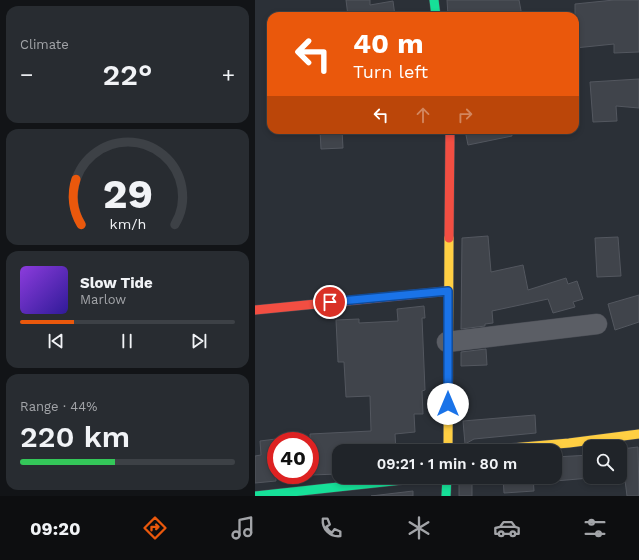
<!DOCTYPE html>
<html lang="en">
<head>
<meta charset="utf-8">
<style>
  body { margin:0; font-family:"Work Sans",sans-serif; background:#282c31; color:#f1f3f6; height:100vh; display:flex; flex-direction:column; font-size:15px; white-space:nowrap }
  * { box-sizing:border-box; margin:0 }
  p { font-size:13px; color:#a2a4a8 }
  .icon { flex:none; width:22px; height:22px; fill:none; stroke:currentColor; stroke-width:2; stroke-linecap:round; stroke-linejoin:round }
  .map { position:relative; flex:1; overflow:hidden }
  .side { display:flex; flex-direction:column; gap:6px; padding:6px; background:#121417; width:255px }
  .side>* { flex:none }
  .hud { position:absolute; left:12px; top:12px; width:312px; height:122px; border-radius:12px; box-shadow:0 2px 6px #0003,0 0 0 1px #3d4146; background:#ea580c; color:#fff; overflow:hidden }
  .controls { position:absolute; left:328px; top:440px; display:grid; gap:8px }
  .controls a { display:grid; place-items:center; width:44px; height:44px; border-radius:8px; background:#202429; box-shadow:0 2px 6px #0003,0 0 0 1px #3d4146; font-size:20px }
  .speed { position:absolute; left:12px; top:432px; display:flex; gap:8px; font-size:20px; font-weight:700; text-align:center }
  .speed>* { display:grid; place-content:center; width:52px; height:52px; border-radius:50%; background:#202429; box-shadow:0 2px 6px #0003,0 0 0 1px #3d4146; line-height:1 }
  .speed .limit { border:6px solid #d22; background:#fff; color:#111 }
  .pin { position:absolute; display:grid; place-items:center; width:34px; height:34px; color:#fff; margin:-17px; border:2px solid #fff; border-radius:50%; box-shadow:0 1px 4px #0007 }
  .me { position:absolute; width:44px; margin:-22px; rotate:0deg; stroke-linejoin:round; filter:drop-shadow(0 0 3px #0008) }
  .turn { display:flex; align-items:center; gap:14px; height:84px; padding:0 20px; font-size:18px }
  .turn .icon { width:52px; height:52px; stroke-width:2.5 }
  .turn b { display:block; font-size:28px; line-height:34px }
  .lanes { display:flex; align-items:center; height:38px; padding:0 20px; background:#0003; justify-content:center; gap:20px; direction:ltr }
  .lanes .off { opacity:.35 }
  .big { font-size:30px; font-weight:600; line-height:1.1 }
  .side .tile { flex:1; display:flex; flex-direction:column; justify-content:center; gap:6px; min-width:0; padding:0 14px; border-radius:12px; background:#282c31 }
  .side .dial { align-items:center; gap:0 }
  .dial svg { height:104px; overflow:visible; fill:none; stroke:#3d4146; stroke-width:7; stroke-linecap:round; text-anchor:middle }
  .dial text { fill:#f1f3f6; stroke:none }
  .song { display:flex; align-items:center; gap:12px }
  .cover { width:48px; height:48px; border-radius:6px; background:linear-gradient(135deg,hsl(270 70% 55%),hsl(250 70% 35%)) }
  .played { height:4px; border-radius:2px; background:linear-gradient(90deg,#ea580c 25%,#3d4146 25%) }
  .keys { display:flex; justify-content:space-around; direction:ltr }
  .heat { display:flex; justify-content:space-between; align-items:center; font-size:22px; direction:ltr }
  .charge { height:6px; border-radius:3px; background:linear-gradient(90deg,#34c759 44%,#3d4146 0) }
  .trip { position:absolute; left:77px; top:444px; width:230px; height:40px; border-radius:12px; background:#202429; box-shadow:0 2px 6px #0003,0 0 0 1px #3d4146; font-weight:600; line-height:40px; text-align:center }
  .tabs { display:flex; height:64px; justify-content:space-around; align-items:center; background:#0d0e10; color:#a2a4a8 }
  .tabs .icon { width:28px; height:28px }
  .tabs .active { color:#ea580c }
  .tabs b { font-size:18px; color:#f1f3f6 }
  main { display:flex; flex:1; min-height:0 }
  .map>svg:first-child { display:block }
  .building { fill:#40444b; stroke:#53575f }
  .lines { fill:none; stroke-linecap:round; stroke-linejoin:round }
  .street-casing { stroke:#494c54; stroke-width:21 }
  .fast-casing { stroke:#494c54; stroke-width:10 }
  .slow-casing { stroke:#494c54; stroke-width:10 }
  .jam-casing { stroke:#494c54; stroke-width:10 }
  .street { stroke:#5b5e65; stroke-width:20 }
  .fast { stroke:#16e098; stroke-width:9 }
  .slow { stroke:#ffcf43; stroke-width:9 }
  .jam { stroke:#f24e42; stroke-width:9 }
  .route-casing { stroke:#114b97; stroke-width:10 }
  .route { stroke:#1a73e8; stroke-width:7 }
</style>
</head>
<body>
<main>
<section class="side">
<div class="tile"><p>Climate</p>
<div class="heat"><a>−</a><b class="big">22°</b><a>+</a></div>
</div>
<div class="tile dial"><svg viewBox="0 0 100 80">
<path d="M14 69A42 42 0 1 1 86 69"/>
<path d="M14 69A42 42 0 0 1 10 34" stroke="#ea580c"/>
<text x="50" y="56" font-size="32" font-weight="700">29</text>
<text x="50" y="72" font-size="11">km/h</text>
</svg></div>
<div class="tile">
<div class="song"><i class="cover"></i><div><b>Slow Tide</b><p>Marlow</p></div></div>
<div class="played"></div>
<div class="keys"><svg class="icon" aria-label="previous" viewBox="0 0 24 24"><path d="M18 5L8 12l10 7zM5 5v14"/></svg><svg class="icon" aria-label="pause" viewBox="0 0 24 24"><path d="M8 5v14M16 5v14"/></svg><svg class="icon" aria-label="next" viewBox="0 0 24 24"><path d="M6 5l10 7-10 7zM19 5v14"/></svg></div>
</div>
<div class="tile"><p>Range · 44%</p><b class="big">220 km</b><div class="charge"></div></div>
</section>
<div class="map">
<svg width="384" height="496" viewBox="0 0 384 496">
  <rect width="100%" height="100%" fill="#2b3037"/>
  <g class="building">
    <path d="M 91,0 L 115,0 L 115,5 L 138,1 L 140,16 L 93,16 Z"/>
    <path d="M 192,0 L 264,0 L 267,16 L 193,16 Z"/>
    <path d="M 359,0 L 384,0 L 384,52 L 359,53 L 359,44 L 320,48 L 320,4 Z"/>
    <path d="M 384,79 L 384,108 L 361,106 L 362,121 L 338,122 L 335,82 Z"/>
    <path d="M 65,130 L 87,130 L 88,148 L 66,149 Z"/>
    <path d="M 210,130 L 256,130 L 257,136 L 213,145 Z"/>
    <path d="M 233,236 L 236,272 L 268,265 L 273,290 L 311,278 L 313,284 L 322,281 L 328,299 L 318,302 L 320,307 L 298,313 L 293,299 L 237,311 L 238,323 L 230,324 L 230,326 L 206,329 L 207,238 Z"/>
    <path d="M 363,237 L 366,276 L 342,277 L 340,238 Z"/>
    <path d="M 384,295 L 384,322 L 360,330 L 353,304 Z"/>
    <path d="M 169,306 L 170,318 L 167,318 L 170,390 L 167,391 L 168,414 L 159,414 L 160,432 L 140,434 L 141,451 L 84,451 L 84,474 L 55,475 L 55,434 L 116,431 L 115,396 L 91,397 L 89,362 L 83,362 L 81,320 L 104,319 L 104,323 L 143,321 L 142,309 Z"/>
    <path d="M 231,349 L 232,365 L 206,366 L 206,352 Z"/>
    <path d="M 280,415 L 281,433 L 219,439 L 210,444 L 208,421 Z"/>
    <path d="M 21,439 L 21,481 L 0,483 L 0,456 L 6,455 L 5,441 Z"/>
    <path d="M 383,447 L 384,496 L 372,496 L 366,449 Z"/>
    <path d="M 335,455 L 335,478 L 300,481 L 300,457 Z"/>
    <rect x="204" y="477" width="13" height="19"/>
    <path d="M 248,477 L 278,477 L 279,491 L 249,493 Z"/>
    <path d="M 158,491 L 158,496 L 116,496 Z"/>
  </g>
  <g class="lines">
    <defs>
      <path id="street" d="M 192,342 L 342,324"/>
      <g id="fast">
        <path d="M 179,0 L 181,16"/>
        <path d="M 0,496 L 175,477"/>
        <path d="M 191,496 L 192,477"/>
      </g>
      <g id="slow">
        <path d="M 193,451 L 194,238"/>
        <path d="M 220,451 L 314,443 L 384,434"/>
      </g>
      <g id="jam">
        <path d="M 194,238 L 195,130"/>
        <path d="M 0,310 L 193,291"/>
      </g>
    </defs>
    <use href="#street" class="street-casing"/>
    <use href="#fast" class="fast-casing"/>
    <use href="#slow" class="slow-casing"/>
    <use href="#jam" class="jam-casing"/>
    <use href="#street" class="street"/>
    <use href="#fast" class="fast"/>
    <use href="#slow" class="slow"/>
    <use href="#jam" class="jam"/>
  </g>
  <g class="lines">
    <defs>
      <path id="route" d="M 75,302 L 193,291 L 193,404"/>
    </defs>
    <use href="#route" class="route-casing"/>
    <use href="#route" class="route"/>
  </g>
</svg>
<div class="controls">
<a><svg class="icon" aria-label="search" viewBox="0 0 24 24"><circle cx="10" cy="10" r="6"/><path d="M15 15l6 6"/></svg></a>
</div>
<div class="speed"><div class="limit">40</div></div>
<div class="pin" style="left:75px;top:302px;background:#d93025"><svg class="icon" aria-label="arrive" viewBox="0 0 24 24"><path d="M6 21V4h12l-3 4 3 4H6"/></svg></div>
<svg class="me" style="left:193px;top:404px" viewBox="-20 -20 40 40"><circle r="19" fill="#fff"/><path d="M0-13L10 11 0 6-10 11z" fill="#1a73e8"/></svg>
<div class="trip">09:21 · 1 min · 80 m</div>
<div class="hud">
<div class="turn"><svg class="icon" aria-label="left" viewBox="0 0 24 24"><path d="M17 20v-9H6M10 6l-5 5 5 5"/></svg><div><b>40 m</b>Turn left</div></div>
<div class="lanes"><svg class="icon" aria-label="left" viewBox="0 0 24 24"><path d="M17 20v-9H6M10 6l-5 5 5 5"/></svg><svg class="icon off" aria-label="ahead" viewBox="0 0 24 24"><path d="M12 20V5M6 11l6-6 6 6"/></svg><svg class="icon off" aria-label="right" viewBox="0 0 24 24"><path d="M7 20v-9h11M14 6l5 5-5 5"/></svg></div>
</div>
</div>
</main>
<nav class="tabs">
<b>09:20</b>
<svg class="icon active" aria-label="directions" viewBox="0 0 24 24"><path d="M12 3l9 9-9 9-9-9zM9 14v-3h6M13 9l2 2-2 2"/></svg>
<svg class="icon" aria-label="music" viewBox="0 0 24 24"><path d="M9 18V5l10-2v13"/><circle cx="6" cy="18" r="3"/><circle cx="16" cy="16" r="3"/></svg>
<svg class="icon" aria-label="phone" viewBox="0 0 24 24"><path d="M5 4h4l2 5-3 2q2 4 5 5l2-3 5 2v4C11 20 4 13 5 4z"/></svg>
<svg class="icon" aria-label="climate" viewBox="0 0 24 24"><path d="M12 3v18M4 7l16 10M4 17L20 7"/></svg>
<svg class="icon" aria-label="car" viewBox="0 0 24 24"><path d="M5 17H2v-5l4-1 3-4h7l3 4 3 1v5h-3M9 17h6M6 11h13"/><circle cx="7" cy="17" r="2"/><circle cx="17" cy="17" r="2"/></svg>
<svg class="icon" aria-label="filters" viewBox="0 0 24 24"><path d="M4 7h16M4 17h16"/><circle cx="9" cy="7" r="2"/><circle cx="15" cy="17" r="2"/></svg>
</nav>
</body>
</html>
